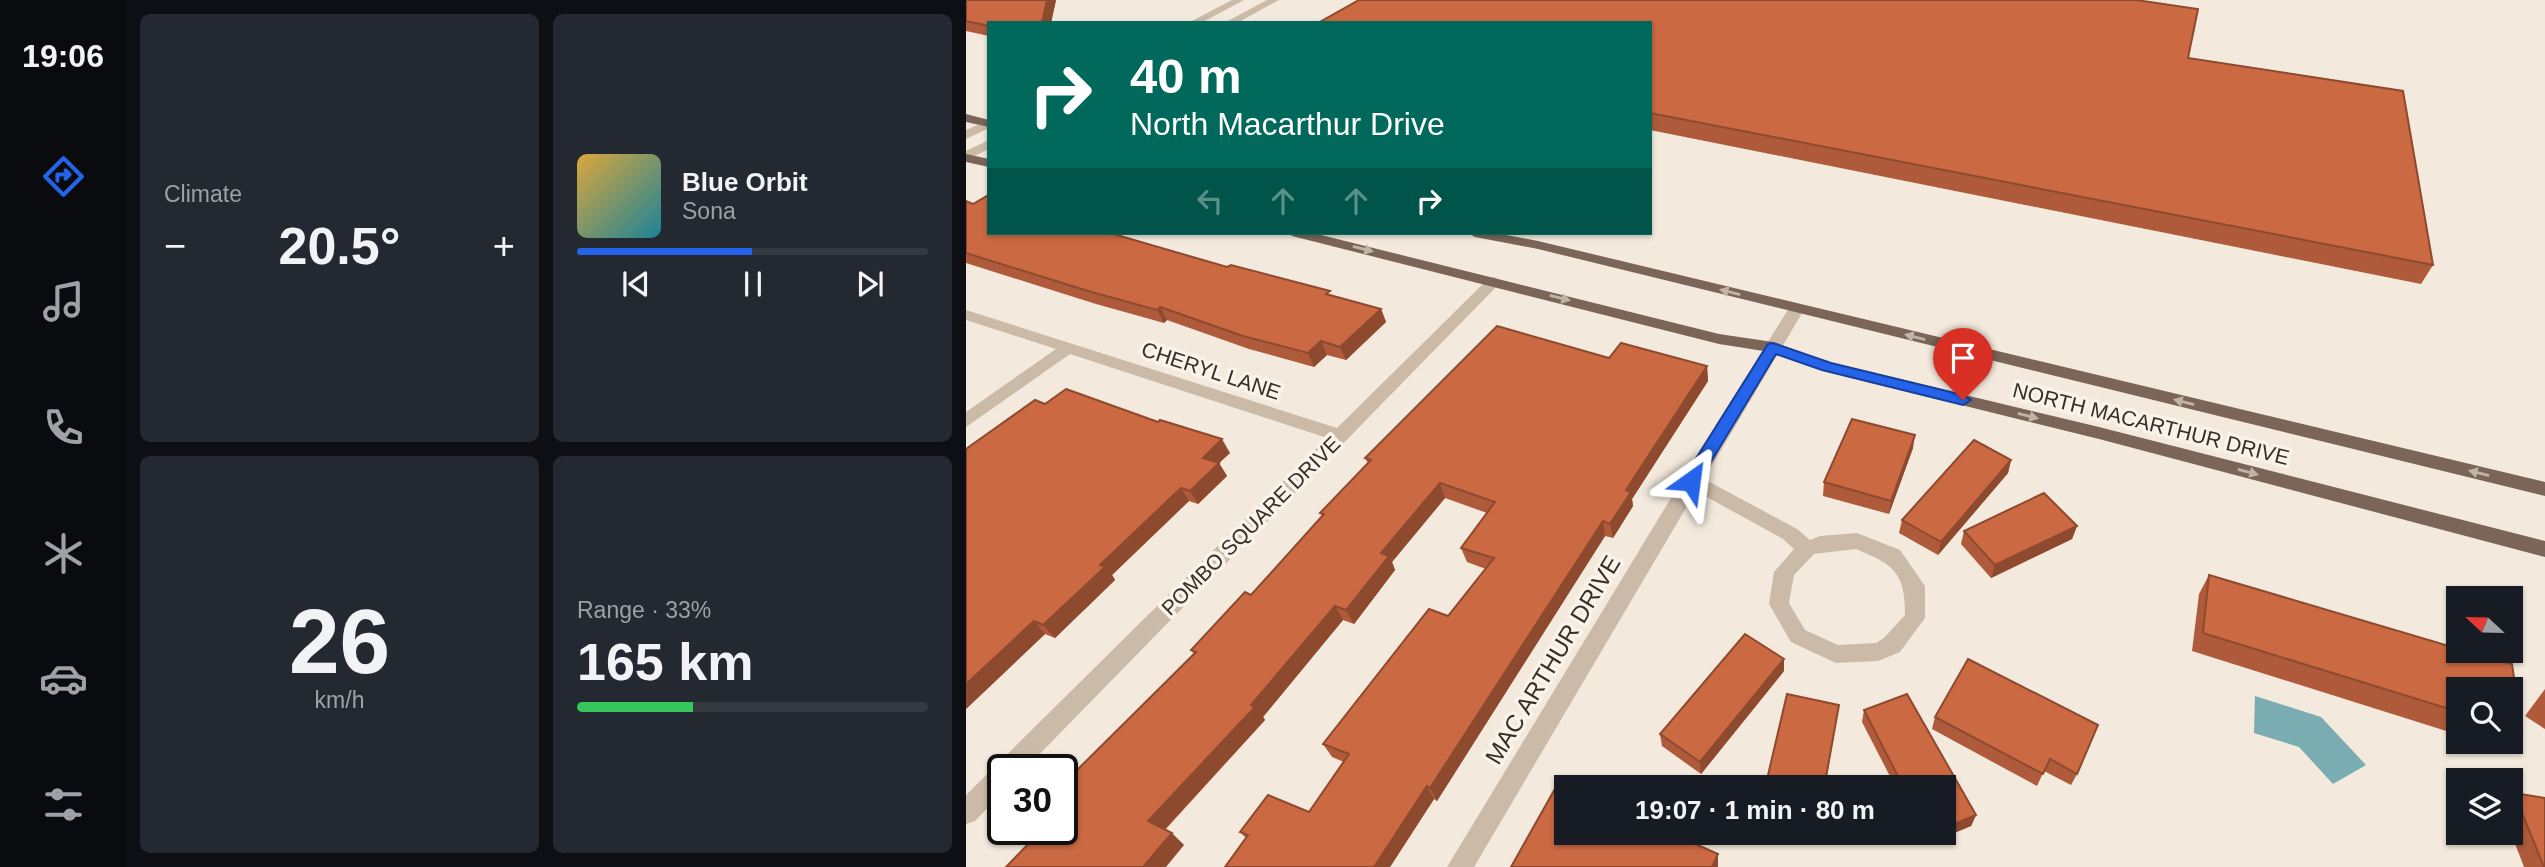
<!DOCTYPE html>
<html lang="en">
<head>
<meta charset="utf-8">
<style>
  body { margin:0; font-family:Helvetica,sans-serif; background:#242831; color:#f1f3f6; height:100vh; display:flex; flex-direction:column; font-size:26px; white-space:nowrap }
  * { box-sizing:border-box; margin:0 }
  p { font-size:23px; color:#9ea1a6 }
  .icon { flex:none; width:38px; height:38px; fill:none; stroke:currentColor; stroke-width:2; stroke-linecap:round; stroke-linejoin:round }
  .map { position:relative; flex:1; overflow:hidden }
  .side { display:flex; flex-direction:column; gap:14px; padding:14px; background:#0d0f14; width:840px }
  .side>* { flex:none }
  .banner { position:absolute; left:21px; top:21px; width:665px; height:214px; border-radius:0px; box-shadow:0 2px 5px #0004; background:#00695c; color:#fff; overflow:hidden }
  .needle { width:46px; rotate:292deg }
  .tools { position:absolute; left:1480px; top:586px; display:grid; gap:14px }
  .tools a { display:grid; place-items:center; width:77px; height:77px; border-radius:0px; background:#171b24; box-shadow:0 2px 5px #0004; font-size:35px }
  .speed { position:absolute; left:21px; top:754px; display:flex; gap:14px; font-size:35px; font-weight:700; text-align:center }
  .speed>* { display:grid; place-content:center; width:91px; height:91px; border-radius:50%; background:#171b24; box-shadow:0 2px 5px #0004; line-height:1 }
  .speed .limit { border:4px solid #111; border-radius:10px; background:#fff; color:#111 }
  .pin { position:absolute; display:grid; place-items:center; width:60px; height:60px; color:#fff; margin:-72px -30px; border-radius:50% 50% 50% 0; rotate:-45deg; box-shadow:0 0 7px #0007 }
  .pin .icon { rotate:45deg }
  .me { position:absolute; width:77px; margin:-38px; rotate:31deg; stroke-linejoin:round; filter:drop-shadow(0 0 5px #0008) }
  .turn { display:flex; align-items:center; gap:24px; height:147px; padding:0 28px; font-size:32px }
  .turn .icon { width:91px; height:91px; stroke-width:2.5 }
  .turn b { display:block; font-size:49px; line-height:60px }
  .lanes { display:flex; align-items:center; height:66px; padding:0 28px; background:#0003; justify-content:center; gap:35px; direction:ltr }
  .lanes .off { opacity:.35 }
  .big { font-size:52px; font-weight:800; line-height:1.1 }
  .side .card { flex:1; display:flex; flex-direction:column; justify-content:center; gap:10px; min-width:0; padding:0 24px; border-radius:10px; background:#242831 }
  .side .dial { align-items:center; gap:0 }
  .dial b { font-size:91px; line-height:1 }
  .song { display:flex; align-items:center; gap:21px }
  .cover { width:84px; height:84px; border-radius:10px; background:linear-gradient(135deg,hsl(40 70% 55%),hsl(190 70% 35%)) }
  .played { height:7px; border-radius:4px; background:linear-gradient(90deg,#2563eb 50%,#363941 50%) }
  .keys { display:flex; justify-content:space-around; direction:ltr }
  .heat { display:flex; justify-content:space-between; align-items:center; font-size:38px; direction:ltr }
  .charge { height:10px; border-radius:5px; background:linear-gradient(90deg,#34c759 33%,#363941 0) }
  .side .tiles { flex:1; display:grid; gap:14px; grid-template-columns:repeat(2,1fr) }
  .trip { position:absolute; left:588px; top:775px; width:402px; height:70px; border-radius:0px; background:#171b24; box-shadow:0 2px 5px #0004; font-weight:800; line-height:70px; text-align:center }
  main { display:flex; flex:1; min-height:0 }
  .menu { display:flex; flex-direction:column; width:126px; justify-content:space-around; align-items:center; background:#090b0e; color:#9ea1a6 }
  .menu .icon { width:49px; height:49px }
  .menu .current { color:#2563eb }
  .menu b { font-size:32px; color:#f1f3f6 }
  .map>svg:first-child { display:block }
  .water { fill:#7aadb2 }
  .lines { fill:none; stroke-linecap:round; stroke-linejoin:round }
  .minor { fill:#ccbaa8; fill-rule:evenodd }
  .major { fill:#7b6559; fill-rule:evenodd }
  .wall { fill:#af5a3a }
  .shaded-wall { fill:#8e4a2f }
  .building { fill:#cb6943; stroke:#8e4a2f; stroke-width:2 }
  .oneway { fill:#c1b3a8 }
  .route { fill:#2563eb; stroke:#184099; stroke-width:2 }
  .labels { text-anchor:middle; stroke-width:7; stroke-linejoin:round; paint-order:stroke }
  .street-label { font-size:21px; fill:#382e28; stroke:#faf3e9 }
  .near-street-label { font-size:24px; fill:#382e28; stroke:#faf3e9 }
</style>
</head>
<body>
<main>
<nav class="menu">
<b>19:06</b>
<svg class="icon current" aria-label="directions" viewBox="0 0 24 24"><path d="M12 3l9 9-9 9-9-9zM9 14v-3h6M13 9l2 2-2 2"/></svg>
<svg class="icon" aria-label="music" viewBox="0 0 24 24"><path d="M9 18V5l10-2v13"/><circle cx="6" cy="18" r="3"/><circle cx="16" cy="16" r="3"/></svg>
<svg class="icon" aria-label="phone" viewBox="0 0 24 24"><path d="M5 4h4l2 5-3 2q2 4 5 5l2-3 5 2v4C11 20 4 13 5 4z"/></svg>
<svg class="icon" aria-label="climate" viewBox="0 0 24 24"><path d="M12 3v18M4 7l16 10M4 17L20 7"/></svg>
<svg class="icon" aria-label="car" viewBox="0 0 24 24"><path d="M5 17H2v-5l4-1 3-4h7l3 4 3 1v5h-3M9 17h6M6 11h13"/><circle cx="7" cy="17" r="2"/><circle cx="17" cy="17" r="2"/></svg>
<svg class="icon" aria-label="filters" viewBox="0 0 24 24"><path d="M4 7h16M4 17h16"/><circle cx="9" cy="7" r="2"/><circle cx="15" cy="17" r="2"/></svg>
</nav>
<section class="side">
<div class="tiles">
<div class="card"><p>Climate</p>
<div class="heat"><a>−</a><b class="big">20.5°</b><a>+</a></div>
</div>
<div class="card">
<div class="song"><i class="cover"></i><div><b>Blue Orbit</b><p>Sona</p></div></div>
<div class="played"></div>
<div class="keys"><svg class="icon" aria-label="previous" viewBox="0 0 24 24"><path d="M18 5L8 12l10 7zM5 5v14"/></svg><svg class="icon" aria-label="pause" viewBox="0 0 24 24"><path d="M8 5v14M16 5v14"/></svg><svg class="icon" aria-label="next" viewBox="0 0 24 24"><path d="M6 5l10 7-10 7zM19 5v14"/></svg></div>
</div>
<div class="card dial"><b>26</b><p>km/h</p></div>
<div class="card"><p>Range · 33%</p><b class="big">165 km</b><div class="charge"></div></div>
</div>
</section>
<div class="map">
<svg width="1579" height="867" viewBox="0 0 1579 867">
  <rect width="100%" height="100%" fill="#f3e9dc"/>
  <path class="water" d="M 1289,696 L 1355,717 L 1400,765 L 1367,784 L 1333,747 L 1288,733 Z"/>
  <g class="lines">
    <g class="minor">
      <path d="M 266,0 L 278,0 L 235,23 L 222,23 Z"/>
      <path d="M 301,0 L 313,0 L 271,23 L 258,23 Z"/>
      <path d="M 23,120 L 23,128 L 0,139 L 0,130 Z"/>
      <path d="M 23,140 L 23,149 L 0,160 L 0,151 Z"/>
      <path d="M 528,277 L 535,281 L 533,284 L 58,770 L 37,770 L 37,792 L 9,821 L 0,824 L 0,795 L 361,438 L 104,354 L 0,427 L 0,412 L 90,349 L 0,320 L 0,310 L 371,428 L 523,278 Z"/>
      <path d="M 831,303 L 839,308 L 738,479 L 831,529 L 844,540 L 854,536 L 891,533 L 934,550 L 959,586 L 959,618 L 934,652 L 912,661 L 870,663 L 825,642 L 803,604 L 808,572 L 828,549 L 817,539 L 730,491 L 508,867 L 481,867 L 719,475 L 823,308 ZM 890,549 C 928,565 939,572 939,615 L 918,638 L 910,643 L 872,645 L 839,630 L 823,603 L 828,575 L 848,554 Z"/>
    </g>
    <g class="major">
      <path d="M 0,114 L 23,120 L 23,127 L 0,122 Z"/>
      <path d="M 0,154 L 23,159 L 23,167 L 0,162 Z"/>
      <path d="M 324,233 L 347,233 L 753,334 L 807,342 L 866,363 L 1133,427 L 1579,541 L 1579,557 L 1133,439 L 862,372 L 804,352 L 753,344 L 326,236 Z"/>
      <path d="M 502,233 L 530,233 L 572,241 L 1579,482 L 1579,496 L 572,249 L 509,237 Z"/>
    </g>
  </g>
  <g class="wall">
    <path d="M 0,0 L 90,0 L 85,23 L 23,23 L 23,36 L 0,31 Z"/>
    <path d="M 684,23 L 1222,58 L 1467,265 L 1455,284 L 684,130 Z"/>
    <path d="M 0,201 L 23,233 L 148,233 L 149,234 L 261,267 L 415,309 L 420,322 L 380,360 L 361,355 L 348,367 L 283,349 L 201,320 L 198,323 L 130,304 L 0,263 Z"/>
    <path d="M 643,358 L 741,366 L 742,381 L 666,499 L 667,506 L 647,538 L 639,536 L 471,801 L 468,799 L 424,867 L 259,867 L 280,838 L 274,832 L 343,812 L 378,762 L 366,757 L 357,744 L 482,616 L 520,569 L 501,562 L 495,548 L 521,513 L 479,498 L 426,562 L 429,570 L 388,624 L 377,620 L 297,717 L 299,720 L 199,830 L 218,845 L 64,842 L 50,831 L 228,654 L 225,650 L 285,595 L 356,516 L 354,513 L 402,463 L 399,458 Z"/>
    <path d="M 79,404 L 264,453 L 253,463 L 261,476 L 232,504 L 223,501 L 146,575 L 149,580 L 89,638 L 79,634 L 0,709 Z"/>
    <path d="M 947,448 L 923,514 L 857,496 L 858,482 Z"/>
    <path d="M 1045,460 L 1042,473 L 972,555 L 933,533 L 936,520 Z"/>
    <path d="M 1111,526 L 1106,539 L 1025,578 L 995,544 L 998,531 Z"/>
    <path d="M 1243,575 L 1493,649 L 1493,651 L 1500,651 L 1546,664 L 1556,732 L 1545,741 L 1545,690 L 1493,690 L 1493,735 L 1226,651 L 1233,594 Z"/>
    <path d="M 1002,659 L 1111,774 L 1105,785 L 1078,771 L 1071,786 L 966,729 L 969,717 Z"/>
    <path d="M 818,671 L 735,774 L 696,746 L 694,734 Z"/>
    <path d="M 1579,689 L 1579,729 L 1559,716 Z"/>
    <path d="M 941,694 L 1010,815 L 1005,826 L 959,845 L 953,833 L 978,833 L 978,788 L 930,788 L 896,722 L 898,710 Z"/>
    <path d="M 1516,742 L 1544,742 L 1537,748 Z"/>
    <path d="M 1548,793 L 1579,867 L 1558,867 L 1545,833 L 1545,795 Z"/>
  </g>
  <g class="shaded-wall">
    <path d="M 81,0 L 90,0 L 85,23 L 76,23 Z"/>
    <path d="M 194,307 L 201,320 L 198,323 L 191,310 Z"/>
    <path d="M 415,309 L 420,322 L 380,360 L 374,347 Z"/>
    <path d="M 355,341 L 361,355 L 348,367 L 342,353 Z"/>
    <path d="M 741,366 L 742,381 L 666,499 L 667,506 L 647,538 L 644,524 L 660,490 Z"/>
    <path d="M 949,435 L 947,448 L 923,514 L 925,501 Z"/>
    <path d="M 256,439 L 264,453 L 244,471 L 237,458 Z"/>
    <path d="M 1045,460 L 1042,473 L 972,555 L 975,542 Z"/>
    <path d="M 253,463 L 261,476 L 232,504 L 224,491 Z"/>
    <path d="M 474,483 L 479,498 L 426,562 L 429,570 L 388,624 L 380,610 L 415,553 Z"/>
    <path d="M 215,488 L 223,501 L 146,575 L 149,580 L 89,638 L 77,625 L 134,565 Z"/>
    <path d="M 637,521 L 639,536 L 471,801 L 464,788 Z"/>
    <path d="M 1111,526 L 1106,539 L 1025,578 L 1029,565 Z"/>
    <path d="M 369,606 L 377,620 L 297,717 L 299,720 L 195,833 L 182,821 Z"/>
    <path d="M 68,621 L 79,634 L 0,709 L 0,684 Z"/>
    <path d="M 818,659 L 818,671 L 735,774 L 734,762 Z"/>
    <path d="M 873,705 L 859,788 L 858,788 Z"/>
    <path d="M 461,786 L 468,799 L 424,867 L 408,867 Z"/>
    <path d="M 1010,815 L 1005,826 L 959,845 L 962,834 L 966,833 L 978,833 L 978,828 Z"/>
    <path d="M 206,833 L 218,845 L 200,867 L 177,867 Z"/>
    <path d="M 752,854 L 752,867 L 746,867 Z"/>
  </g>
  <g class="building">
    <path d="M 0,0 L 81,0 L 76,23 L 23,23 L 23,26 L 0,21 Z"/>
    <path d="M 393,0 L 1170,0 L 1232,9 L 1222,58 L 1437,91 L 1467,265 L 684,113 L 684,23 L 352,23 Z"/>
    <path d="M 21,196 L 23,197 L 23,233 L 144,233 L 261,267 L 265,265 L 364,291 L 360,294 L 415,309 L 374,347 L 355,341 L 342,353 L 277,336 L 194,307 L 191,310 L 122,291 L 0,253 L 0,201 L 7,204 Z"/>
    <path d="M 531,326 L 643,358 L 655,343 L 741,366 L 660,490 L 665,492 L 644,524 L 637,521 L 464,788 L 461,786 L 408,867 L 259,867 L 282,835 L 274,832 L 302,795 L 343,812 L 383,754 L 357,744 L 463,609 L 482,616 L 528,558 L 495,548 L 529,502 L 474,483 L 415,553 L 423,556 L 380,610 L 369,606 L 285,705 L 289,707 L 182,821 L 206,833 L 177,867 L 40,867 L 66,840 L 50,831 L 51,830 L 96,830 L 96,785 L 230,652 L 225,650 L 279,592 L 285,595 L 358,514 L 354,513 L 405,460 L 399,458 Z"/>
    <path d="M 100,389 L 192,422 L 194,420 L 256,439 L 237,458 L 253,463 L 224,491 L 215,488 L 134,565 L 139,567 L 77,625 L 68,621 L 0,684 L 0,449 L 69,400 L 79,404 Z"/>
    <path d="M 886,419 L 949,435 L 925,501 L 858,482 Z"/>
    <path d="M 1008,440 L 1045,460 L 975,542 L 936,520 Z"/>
    <path d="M 1078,493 L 1111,526 L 1029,565 L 998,531 Z"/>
    <path d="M 1243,575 L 1493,649 L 1493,651 L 1500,651 L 1546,664 L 1556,732 L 1545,728 L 1545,690 L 1493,690 L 1493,712 L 1237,633 Z"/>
    <path d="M 779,634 L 818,659 L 734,762 L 694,734 Z"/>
    <path d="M 1002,659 L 1132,725 L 1111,774 L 1084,759 L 1077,774 L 969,717 Z"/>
    <path d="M 821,694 L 873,705 L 858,788 L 799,788 Z"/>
    <path d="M 941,694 L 1010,815 L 978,828 L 978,788 L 938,788 L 898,710 Z"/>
    <path d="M 590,787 L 600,790 L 600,833 L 705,833 L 752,854 L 746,867 L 545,867 Z"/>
    <path d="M 1548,793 L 1579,798 L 1579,867 L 1578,867 Z"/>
  </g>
  <defs><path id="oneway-solid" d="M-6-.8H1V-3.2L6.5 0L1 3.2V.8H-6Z" transform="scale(1.75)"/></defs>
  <g class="oneway">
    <use href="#oneway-solid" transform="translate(397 249) rotate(14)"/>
    <use href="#oneway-solid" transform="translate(764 292) rotate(-166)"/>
    <use href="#oneway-solid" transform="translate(594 298) rotate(14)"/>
    <use href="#oneway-solid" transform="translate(949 337) rotate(-166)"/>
    <use href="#oneway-solid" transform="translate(1218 402) rotate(-166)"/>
    <use href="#oneway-solid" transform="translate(1062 416) rotate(14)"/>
    <use href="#oneway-solid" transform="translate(1282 472) rotate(15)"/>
    <use href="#oneway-solid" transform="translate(1513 473) rotate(-166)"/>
  </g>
  <path class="route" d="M 807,343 L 865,363 L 997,395 L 1005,400 L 997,405 L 856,370 L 810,354 L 731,485 L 719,485 L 717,481 L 719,476 L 802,344 Z"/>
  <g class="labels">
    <g class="street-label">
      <text transform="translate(245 371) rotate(18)" y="7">CHERYL LANE</text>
      <text transform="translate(1185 424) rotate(14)" y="7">NORTH MACARTHUR DRIVE</text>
      <text transform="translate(285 526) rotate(-45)" y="7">POMBO SQUARE DRIVE</text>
    </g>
    <g class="near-street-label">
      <text transform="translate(587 660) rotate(-59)" y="8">MAC ARTHUR DRIVE</text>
    </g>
  </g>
</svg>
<div class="tools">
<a><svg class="needle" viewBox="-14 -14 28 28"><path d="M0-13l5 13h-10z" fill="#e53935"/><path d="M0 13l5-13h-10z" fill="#9ea1a6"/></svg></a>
<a><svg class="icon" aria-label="search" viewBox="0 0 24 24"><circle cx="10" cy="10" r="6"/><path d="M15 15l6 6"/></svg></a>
<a><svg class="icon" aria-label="layers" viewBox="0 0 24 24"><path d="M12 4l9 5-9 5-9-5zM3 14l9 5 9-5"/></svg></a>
</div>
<div class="speed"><div class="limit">30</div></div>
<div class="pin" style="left:997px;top:400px;background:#d93025"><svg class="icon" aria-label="arrive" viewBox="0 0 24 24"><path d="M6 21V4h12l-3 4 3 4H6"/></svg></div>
<svg class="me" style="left:725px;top:481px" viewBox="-20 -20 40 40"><path d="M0-17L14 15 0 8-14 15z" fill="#2563eb" stroke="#fff" stroke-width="4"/></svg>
<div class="trip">19:07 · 1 min · 80 m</div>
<div class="banner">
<div class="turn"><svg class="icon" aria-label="right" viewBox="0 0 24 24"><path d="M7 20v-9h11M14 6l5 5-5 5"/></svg><div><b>40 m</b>North Macarthur Drive</div></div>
<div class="lanes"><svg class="icon off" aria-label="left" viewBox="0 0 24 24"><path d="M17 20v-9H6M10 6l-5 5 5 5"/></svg><svg class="icon off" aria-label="ahead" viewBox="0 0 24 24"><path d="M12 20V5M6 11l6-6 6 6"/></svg><svg class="icon off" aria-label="ahead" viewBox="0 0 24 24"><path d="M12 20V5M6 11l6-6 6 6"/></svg><svg class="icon" aria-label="right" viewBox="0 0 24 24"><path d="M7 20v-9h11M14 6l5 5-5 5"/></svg></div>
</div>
</div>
</main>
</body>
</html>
